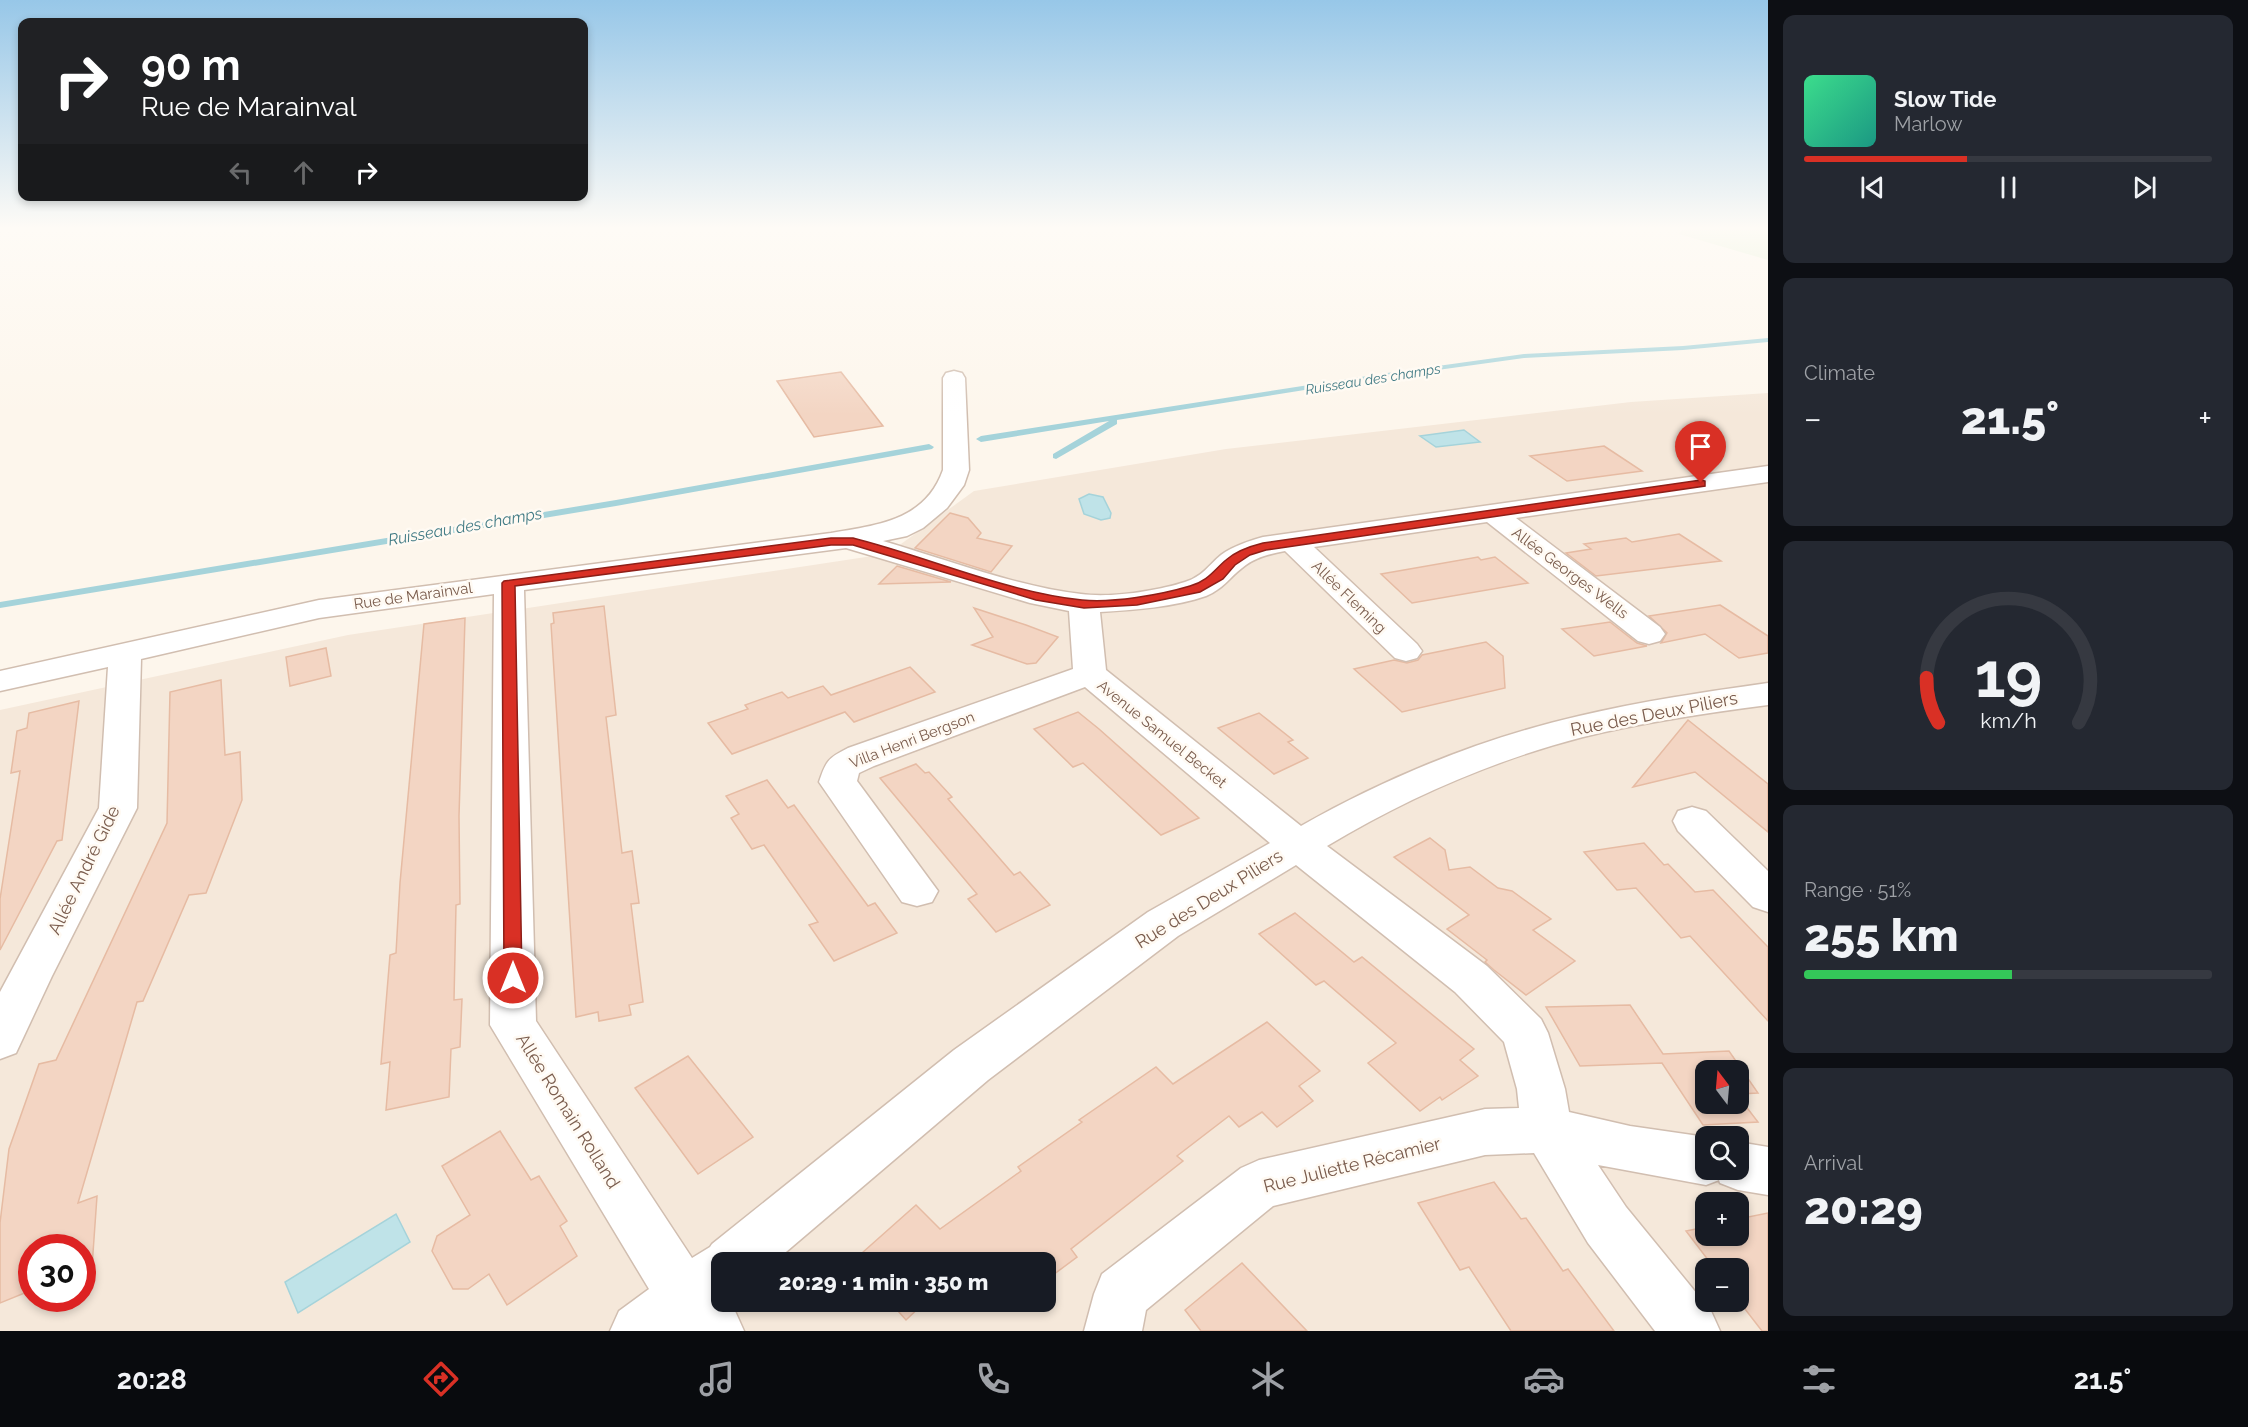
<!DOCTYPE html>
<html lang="en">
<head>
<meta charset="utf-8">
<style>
  body { margin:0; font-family:Raleway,sans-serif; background:#242831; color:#f1f3f6; height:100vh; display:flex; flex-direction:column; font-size:22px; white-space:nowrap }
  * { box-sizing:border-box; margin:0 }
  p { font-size:20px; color:#9ea1a6 }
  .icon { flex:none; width:33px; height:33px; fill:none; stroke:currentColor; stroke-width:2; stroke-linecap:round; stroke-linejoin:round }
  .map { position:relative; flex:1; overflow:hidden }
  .drawer { display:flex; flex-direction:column; gap:15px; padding:15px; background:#0d0f14; width:480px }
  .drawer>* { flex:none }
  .banner { position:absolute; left:18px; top:18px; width:570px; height:183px; border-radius:12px; box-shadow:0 3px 9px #0003; background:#202124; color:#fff; overflow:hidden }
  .needle { width:39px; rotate:344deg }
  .controls { position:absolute; left:1695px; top:1060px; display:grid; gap:12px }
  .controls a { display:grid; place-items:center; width:54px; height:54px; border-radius:12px; background:#171b24; box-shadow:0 3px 9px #0003; font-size:30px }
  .speed { position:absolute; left:18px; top:1234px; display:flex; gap:12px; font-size:30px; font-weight:700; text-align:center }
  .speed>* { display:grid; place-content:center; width:78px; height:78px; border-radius:50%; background:#171b24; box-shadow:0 3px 9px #0003; line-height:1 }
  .speed .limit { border:9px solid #d22; background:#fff; color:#111 }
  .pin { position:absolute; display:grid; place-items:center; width:51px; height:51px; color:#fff; margin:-62px -26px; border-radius:50% 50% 50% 0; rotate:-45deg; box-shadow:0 0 6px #0007 }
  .pin .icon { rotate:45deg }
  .me { position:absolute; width:66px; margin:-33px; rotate:0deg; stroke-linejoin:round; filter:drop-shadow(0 0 4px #0008) }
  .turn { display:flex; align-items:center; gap:21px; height:126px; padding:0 24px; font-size:27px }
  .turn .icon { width:78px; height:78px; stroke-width:2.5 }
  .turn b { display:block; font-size:42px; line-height:51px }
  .lanes { display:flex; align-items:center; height:57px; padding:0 24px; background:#0003; justify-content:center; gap:30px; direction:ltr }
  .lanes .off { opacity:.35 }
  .big { font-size:45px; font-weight:800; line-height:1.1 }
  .drawer .tile { flex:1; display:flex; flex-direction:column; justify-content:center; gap:9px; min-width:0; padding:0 21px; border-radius:12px; background:#242831 }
  .drawer .dial { align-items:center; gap:0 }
  .dial svg { height:156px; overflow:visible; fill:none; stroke:#363941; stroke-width:7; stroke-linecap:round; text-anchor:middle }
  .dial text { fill:#f1f3f6; stroke:none }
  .song { display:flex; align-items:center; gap:18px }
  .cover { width:72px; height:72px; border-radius:9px; background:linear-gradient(135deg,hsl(150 70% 55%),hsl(170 70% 35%)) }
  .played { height:6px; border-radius:3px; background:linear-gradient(90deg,#d93025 40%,#363941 40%) }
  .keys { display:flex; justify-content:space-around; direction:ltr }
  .heat { display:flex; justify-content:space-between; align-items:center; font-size:33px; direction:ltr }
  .charge { height:9px; border-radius:4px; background:linear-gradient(90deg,#34c759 51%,#363941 0) }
  .trip { position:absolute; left:711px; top:1252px; width:345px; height:60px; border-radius:12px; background:#171b24; box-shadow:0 3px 9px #0003; font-weight:800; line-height:60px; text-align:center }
  .tabs { display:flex; height:96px; justify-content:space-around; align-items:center; background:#090b0e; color:#9ea1a6 }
  .tabs .icon { width:42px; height:42px }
  .tabs .selected { color:#d93025 }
  .tabs b { font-size:27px; color:#f1f3f6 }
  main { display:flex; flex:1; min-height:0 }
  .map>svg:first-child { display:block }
  .residential { fill:#f5e8da; fill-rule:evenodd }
  .green { fill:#d8ecc9 }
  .water { fill:#bfe3e8; stroke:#a5d3da; stroke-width:1.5 }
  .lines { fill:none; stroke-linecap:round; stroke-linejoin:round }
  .stream { fill:#a5d3da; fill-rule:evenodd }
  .building { fill:#f3d5c3; stroke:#e6bba3; stroke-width:1.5 }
  .minor-casing { stroke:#d1beb0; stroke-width:3 }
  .minor { fill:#fff; fill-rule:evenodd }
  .route { fill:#d93025; stroke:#8d1f18; stroke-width:1.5 }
  .labels { text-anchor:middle; stroke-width:5; stroke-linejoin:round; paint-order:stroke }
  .far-water-label { font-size:14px; font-style:italic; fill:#437c86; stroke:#fffaf3 }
  .street-label { font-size:15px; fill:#7a5c4d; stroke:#fffaf3 }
  .water-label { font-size:16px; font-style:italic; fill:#437c86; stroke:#fffaf3 }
  .near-street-label { font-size:18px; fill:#7a5c4d; stroke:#fffaf3 }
</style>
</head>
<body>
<main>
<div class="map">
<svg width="1768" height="1331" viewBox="0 0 1768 1331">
  <rect width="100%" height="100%" fill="#fdf6ec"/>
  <path class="residential" d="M 1768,393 L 1768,1331 L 0,1331 L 0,710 L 348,635 L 879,555 L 901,544 L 974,491 L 1226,449 L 1631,402 ZM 1706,1071 L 1738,1071 L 1738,1104 L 1706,1104 ZM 1706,1137 L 1738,1137 L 1738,1170 L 1706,1170 ZM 1706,1203 L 1738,1203 L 1738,1236 L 1706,1236 ZM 32,1248 L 82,1248 L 82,1299 L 32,1299 ZM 722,1263 L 1046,1263 L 1046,1302 L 722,1302 ZM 1706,1269 L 1738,1269 L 1738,1302 L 1706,1302 Z"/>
  <path class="green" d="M 1682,229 L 1768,229 L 1768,260 L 1679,234 Z"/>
  <g class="water">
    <path d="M 1464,430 L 1480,442 L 1436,447 L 1420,436 Z"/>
    <path d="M 1089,494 L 1103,497 L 1111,513 L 1110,518 L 1101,520 L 1084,514 L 1079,499 Z"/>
    <path d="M 396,1214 L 410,1242 L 298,1313 L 285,1282 Z"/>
  </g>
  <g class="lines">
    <g class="stream">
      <path d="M 1768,338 L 1768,342 L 1683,350 L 1524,358 L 1380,378 L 1117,420 L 1117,424 L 1056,459 L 1053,458 L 1053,454 L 1109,421 L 981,442 L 976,439 L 981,436 L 1380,374 L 1524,354 L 1683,346 Z"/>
      <path d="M 929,444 L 934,447 L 932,449 L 616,506 L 0,608 L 0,602 L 616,500 Z"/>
    </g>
  </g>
  <g class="building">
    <path d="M 841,372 L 883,426 L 814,437 L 777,381 Z"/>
    <path d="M 1604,446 L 1642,471 L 1567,481 L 1530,456 Z"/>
    <path d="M 950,513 L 968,518 L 981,533 L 977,538 L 1012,546 L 991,572 L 915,548 Z"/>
    <path d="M 1679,534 L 1721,561 L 1596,576 L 1566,553 L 1591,549 L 1584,544 L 1626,538 L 1632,542 Z"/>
    <path d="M 1478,557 L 1481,560 L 1495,557 L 1528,583 L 1412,603 L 1381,574 Z"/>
    <path d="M 897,566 L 951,582 L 879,584 Z"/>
    <path d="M 1720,605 L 1768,636 L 1768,653 L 1739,658 L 1705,634 L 1661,643 L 1667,633 L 1649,616 Z"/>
    <path d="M 604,606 L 616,715 L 606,717 L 622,853 L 632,851 L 639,903 L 631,904 L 643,1002 L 629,1005 L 631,1015 L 599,1021 L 598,1012 L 576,1017 L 551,624 L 554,623 L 553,613 Z"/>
    <path d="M 974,608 L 1026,625 L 1058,637 L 1036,663 L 1027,664 L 972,645 L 993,637 Z"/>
    <path d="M 465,618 L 459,816 L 460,904 L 456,905 L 454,1000 L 462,999 L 460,1047 L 451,1049 L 449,1097 L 386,1110 L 390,1062 L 381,1064 L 390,955 L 396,953 L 400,883 L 424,624 Z"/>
    <path d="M 1610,622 L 1637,643 L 1647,646 L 1594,656 L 1562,629 Z"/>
    <path d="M 1486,642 L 1503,656 L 1505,688 L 1402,712 L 1354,669 L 1394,660 L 1407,663 L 1418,660 L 1422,655 Z"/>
    <path d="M 326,648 L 331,676 L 290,686 L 286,657 Z"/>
    <path d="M 910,667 L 935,692 L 854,722 L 845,712 L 732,754 L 708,723 L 748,709 L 745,705 L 782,692 L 788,698 L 823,686 L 831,695 Z"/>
    <path d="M 221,680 L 225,755 L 240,752 L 242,800 L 206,893 L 189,895 L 143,1001 L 137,1002 L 78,1203 L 97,1196 L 92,1267 L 82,1271 L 82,1248 L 32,1248 L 32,1290 L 0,1303 L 0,1223 L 9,1149 L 39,1064 L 56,1060 L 167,823 L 170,692 Z"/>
    <path d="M 79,701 L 62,840 L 57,841 L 0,950 L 0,899 L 20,771 L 11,773 L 17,731 L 27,728 L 29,713 Z"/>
    <path d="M 1078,712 L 1099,729 L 1199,818 L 1161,835 L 1083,763 L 1073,767 L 1034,729 Z"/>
    <path d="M 1259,713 L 1293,740 L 1288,742 L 1308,758 L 1274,774 L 1218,728 Z"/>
    <path d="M 1688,720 L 1768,784 L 1768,832 L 1695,772 L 1633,787 Z"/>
    <path d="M 916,764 L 925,773 L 929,772 L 952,797 L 948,799 L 1014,875 L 1020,872 L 1050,905 L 996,932 L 968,899 L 977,894 L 880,778 Z"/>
    <path d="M 767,780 L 788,808 L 794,805 L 868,906 L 875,903 L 897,933 L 834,961 L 809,925 L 818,922 L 764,845 L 752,849 L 731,818 L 739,814 L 726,796 Z"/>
    <path d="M 1430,838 L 1445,850 L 1449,870 L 1470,867 L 1498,888 L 1512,891 L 1551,919 L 1533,930 L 1575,961 L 1526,995 L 1494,970 L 1485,962 L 1487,960 L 1447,929 L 1469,915 L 1394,857 Z"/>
    <path d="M 1644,843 L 1664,865 L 1668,864 L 1695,892 L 1713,890 L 1768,947 L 1768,1021 L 1690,936 L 1681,938 L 1636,888 L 1617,890 L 1584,852 Z"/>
    <path d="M 1295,913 L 1354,962 L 1362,957 L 1474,1049 L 1460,1060 L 1478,1076 L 1442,1100 L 1440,1097 L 1420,1111 L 1368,1063 L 1396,1043 L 1324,981 L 1316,985 L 1259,934 Z"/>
    <path d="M 1630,1005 L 1663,1054 L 1729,1051 L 1758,1093 L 1738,1094 L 1738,1071 L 1706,1071 L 1706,1104 L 1738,1104 L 1738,1096 L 1758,1122 L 1703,1125 L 1662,1063 L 1580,1066 L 1546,1007 Z"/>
    <path d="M 1267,1022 L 1320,1071 L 1299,1086 L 1313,1101 L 1277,1127 L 1262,1112 L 1239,1127 L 1229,1116 L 1177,1156 L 1183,1161 L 1071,1249 L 1077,1257 L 1053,1275 L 1046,1263 L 853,1261 L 916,1205 L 940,1229 L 1021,1171 L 1018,1167 L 1082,1122 L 1079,1120 L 1156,1067 L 1173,1084 Z"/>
    <path d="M 688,1056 L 753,1137 L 698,1174 L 635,1088 Z"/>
    <path d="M 500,1131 L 531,1180 L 539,1176 L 567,1221 L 560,1226 L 577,1256 L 507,1305 L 489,1274 L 468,1289 L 453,1289 L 432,1251 L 437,1236 L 470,1215 L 442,1166 Z"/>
    <path d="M 1494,1182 L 1521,1219 L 1526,1218 L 1563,1271 L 1568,1269 L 1614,1331 L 1511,1331 L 1469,1267 L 1460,1270 L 1418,1203 Z"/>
    <path d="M 1768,1213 L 1768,1331 L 1762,1331 L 1738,1300 L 1738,1269 L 1715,1269 L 1686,1231 L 1706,1227 L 1706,1236 L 1738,1236 L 1738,1219 Z"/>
    <path d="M 1242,1263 L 1307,1331 L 1201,1331 L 1185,1310 Z"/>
    <path d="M 890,1302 L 925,1302 L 906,1320 Z"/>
  </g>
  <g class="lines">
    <defs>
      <g id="minor">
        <path d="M 954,371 L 962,373 L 965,378 L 969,470 L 964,485 L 947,508 L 923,528 L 907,536 L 883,541 C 945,559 1018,587 1081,594 C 1111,598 1157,591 1185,582 C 1202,577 1209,565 1221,555 C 1233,546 1249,541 1263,537 L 1768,466 L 1768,482 L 1516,518 L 1660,627 L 1665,634 L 1660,641 L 1649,644 L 1638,641 L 1487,522 L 1314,547 L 1417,644 L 1422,651 L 1417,658 L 1406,661 L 1395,658 L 1285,551 C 1270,554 1255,557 1242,568 C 1229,578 1223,589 1206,596 C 1175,607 1134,610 1100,612 L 1106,670 L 1301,826 C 1387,777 1483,738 1579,716 C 1642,701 1705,692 1768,683 L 1768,705 C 1706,713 1644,722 1583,737 C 1494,760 1405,799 1327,846 L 1487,966 L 1541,1019 L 1548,1033 L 1565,1089 L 1569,1112 L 1630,1126 L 1706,1137 L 1706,1170 L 1738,1170 L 1738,1142 L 1768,1147 L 1768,1195 L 1738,1190 L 1720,1183 L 1719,1180 L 1706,1185 L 1598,1165 L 1626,1207 L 1711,1311 L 1720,1331 L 1655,1331 L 1588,1243 L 1534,1153 L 1485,1155 L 1273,1206 L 1146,1310 L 1142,1331 L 1084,1331 L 1094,1294 L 1102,1274 L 1241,1168 L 1259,1160 L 1485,1109 L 1519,1108 L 1517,1089 L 1504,1042 L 1455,992 L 1296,865 L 1178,936 L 988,1080 L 773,1263 L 722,1263 L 722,1302 L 727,1302 L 735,1311 L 744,1331 L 610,1331 L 619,1311 L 649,1289 L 490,1025 L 494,594 L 319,618 L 141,659 L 137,808 L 52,976 L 16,1053 L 0,1059 L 0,992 L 99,808 L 108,667 L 0,691 L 0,671 L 319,600 L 831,533 C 877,525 925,521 943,470 L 943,378 L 946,373 ZM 846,548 L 1030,603 L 1069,611 L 1073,669 L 848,748 C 828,758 826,761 819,782 L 902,902 L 917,906 L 932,902 L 938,891 L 857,781 L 859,773 L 874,766 L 1085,687 L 1270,843 L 1148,912 L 954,1050 L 712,1244 L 710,1247 L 692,1258 L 536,1021 L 524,590 Z"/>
        <path d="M 1692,807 L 1706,811 L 1768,871 L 1768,912 L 1753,907 L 1678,831 L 1673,821 L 1678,811 Z"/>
      </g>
    </defs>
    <use href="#minor" class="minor-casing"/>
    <use href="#minor" class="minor"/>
  </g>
  <linearGradient id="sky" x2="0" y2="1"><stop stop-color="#97c7e8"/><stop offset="0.55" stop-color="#fefbf6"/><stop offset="1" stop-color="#fefbf6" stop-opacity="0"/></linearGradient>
  <rect width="1768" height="415" fill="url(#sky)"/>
  <path class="route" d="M 1701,480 L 1705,481 L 1705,486 L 1266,550 L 1250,555 L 1235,565 L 1223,579 L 1200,592 L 1137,605 L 1084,608 L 1036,600 L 853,545 L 831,545 L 515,586 L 522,978 L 519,984 L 513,986 L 506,984 L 504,978 L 502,583 L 504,581 L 831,538 L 853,538 C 928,557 1006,592 1082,600 C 1113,603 1160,595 1190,586 C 1208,581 1214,570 1226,560 C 1236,551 1251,546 1263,543 Z"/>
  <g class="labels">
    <g class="far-water-label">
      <text transform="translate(1373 379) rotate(-9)" y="5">Ruisseau des champs</text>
    </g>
    <g class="street-label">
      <text transform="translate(1570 573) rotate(37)" y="5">Allée Georges Wells</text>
      <text transform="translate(413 596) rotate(-8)" y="5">Rue de Marainval</text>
      <text transform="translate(1349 597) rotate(44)" y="5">Allée Fleming</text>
      <text transform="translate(1162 734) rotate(39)" y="5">Avenue Samuel Becket</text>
      <text transform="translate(912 740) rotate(-21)" y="5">Villa Henri Bergson</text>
    </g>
    <g class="water-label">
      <text transform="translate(465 526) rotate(-10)" y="6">Ruisseau des champs</text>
    </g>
    <g class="near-street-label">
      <text transform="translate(1654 714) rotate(-11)" y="6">Rue des Deux Piliers</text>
      <text transform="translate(84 870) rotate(-64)" y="6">Allée André Gide</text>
      <text transform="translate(1209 899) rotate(-32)" y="6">Rue des Deux Piliers</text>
      <text transform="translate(568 1111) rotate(58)" y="6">Allée Romain Rolland</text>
      <text transform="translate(1352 1165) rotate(-14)" y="6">Rue Juliette Récamier</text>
    </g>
  </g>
</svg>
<div class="controls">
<a><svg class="needle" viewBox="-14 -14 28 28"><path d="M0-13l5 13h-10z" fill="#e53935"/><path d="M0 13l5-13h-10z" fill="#9ea1a6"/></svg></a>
<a><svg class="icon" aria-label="search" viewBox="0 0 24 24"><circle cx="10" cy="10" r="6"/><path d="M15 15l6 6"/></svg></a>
<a>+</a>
<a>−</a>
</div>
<div class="speed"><div class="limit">30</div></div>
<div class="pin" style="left:1701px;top:483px;background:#d93025"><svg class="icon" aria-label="arrive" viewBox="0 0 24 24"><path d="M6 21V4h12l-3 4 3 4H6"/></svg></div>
<svg class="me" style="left:513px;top:978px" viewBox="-20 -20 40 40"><circle r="17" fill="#d93025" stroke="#fff" stroke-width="3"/><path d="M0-11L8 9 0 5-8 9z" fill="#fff"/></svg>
<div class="trip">20:29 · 1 min · 350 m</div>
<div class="banner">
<div class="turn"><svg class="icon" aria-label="right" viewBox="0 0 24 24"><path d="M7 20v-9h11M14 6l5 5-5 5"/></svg><div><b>90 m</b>Rue de Marainval</div></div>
<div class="lanes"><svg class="icon off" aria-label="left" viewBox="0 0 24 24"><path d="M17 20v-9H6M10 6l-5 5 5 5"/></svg><svg class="icon off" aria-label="ahead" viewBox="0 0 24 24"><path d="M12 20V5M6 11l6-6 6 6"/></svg><svg class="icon" aria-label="right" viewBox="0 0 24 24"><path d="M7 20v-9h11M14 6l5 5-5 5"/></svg></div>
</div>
</div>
<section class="drawer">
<div class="tile">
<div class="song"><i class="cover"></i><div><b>Slow Tide</b><p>Marlow</p></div></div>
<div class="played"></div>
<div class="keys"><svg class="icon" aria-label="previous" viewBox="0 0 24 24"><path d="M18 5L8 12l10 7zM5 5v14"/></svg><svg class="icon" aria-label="pause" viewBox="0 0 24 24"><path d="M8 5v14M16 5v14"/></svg><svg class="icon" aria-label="next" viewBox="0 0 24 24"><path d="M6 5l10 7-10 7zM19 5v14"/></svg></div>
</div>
<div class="tile"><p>Climate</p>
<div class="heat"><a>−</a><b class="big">21.5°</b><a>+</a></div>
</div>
<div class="tile dial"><svg viewBox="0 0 100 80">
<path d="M14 69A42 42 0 1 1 86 69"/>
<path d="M14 69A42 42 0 0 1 8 46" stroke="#d93025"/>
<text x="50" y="56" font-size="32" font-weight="700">19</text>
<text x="50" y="72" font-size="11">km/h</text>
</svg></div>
<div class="tile"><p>Range · 51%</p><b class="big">255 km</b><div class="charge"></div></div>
<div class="tile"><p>Arrival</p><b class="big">20:29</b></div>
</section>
</main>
<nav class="tabs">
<b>20:28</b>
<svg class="icon selected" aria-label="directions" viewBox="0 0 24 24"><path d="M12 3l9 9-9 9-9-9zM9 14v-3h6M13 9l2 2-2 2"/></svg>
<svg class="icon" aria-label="music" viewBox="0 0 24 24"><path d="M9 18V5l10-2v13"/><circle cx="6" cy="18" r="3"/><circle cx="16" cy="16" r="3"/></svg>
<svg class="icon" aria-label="phone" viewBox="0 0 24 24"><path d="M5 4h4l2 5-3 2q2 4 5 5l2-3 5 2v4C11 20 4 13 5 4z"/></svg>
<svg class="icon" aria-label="climate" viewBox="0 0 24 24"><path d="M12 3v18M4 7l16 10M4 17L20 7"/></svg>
<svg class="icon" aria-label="car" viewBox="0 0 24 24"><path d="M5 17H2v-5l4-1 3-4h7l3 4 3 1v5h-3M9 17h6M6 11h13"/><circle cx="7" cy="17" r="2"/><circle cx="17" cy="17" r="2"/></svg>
<svg class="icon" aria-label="filters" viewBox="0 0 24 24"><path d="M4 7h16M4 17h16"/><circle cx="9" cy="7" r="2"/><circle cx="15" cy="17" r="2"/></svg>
<b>21.5°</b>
</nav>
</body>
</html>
